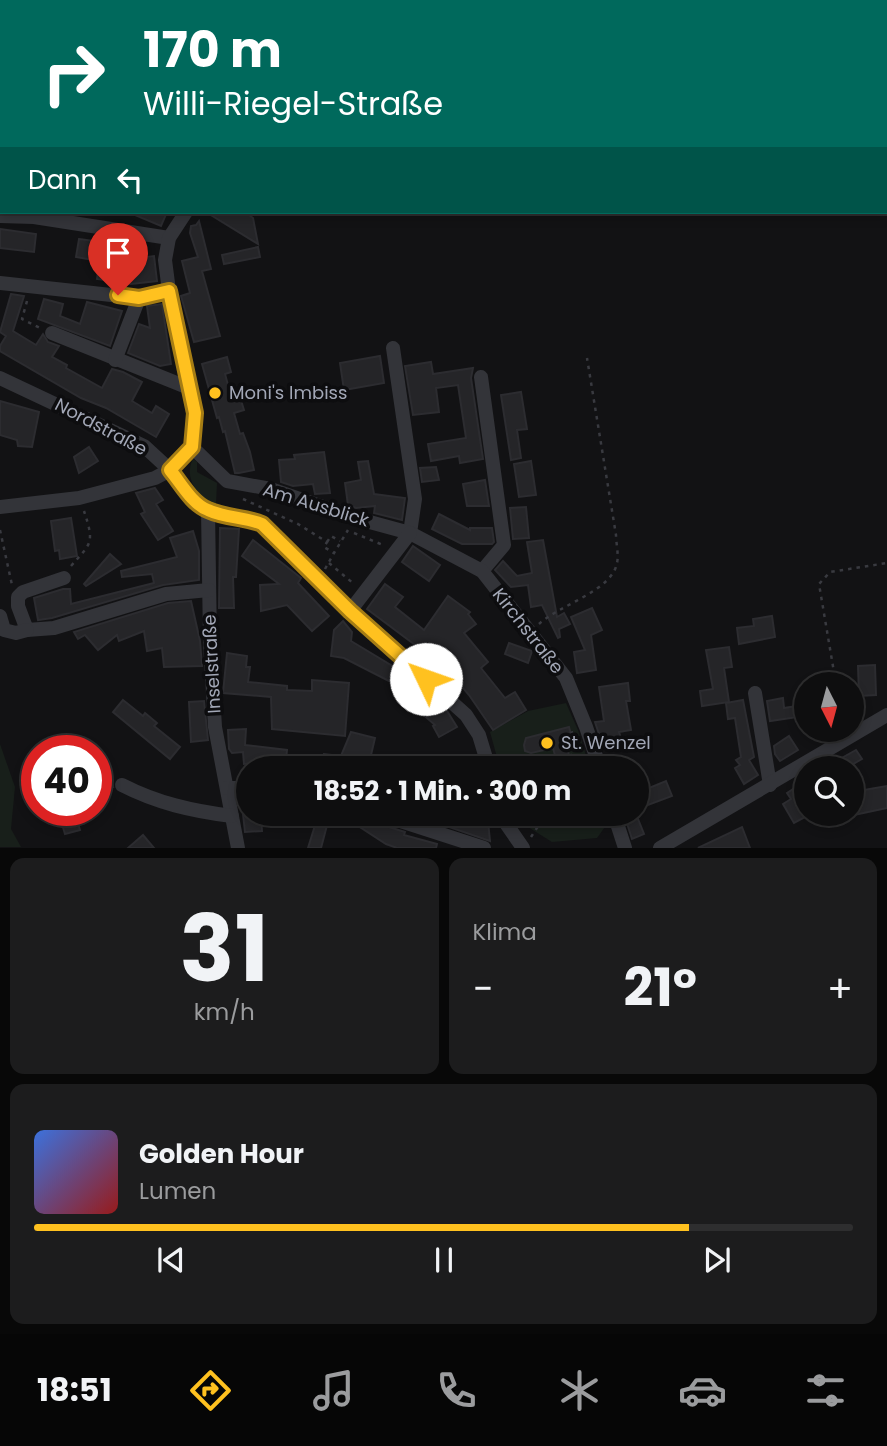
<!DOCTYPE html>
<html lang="de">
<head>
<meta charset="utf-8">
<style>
  body { margin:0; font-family:Poppins,sans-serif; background:#1c1c1d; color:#f1f3f6; height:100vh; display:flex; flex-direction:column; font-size:26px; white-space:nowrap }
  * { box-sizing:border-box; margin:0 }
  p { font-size:23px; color:#9b9c9e }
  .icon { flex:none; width:38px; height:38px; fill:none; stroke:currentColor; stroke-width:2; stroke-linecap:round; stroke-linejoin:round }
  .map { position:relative; height:848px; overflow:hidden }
  .drawer { display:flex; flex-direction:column; gap:10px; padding:10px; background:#080808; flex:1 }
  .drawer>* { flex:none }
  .top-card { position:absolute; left:0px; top:0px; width:887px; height:214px; box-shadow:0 4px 10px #0003,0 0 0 2px #2e2e2f; background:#00695c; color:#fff; overflow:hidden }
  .needle { width:46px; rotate:174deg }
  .buttons { position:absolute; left:794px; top:672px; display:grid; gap:14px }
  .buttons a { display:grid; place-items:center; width:70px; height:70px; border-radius:50%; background:#0e0e0f; box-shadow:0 4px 10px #0003,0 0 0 2px #2e2e2f; font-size:35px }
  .speed { position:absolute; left:21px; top:735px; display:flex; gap:14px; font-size:35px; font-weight:700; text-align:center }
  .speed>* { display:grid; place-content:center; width:91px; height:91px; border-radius:50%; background:#0e0e0f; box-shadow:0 4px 10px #0003,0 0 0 2px #2e2e2f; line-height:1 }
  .speed .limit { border:10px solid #d22; background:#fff; color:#111 }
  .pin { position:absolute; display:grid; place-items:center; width:60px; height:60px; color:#fff; margin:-72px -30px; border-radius:50% 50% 50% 0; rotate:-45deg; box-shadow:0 0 7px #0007 }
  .pin .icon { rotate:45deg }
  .me { position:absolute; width:77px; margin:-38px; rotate:312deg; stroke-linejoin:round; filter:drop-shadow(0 0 5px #0008) }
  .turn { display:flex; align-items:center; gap:24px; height:147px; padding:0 28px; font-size:32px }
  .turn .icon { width:91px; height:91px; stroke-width:2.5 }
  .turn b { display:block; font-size:49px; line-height:60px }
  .then { display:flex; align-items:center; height:66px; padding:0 28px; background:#0003; gap:14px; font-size:26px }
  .big { font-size:52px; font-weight:700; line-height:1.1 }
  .drawer .card { flex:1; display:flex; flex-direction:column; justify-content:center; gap:10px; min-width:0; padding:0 24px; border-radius:14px; background:#1c1c1d }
  .drawer .dial { align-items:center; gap:0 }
  .dial b { font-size:91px; line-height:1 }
  .song { display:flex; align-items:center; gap:21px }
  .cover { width:84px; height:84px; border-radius:10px; background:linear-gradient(135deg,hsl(220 70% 55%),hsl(0 70% 35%)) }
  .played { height:7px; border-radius:4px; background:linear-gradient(90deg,#ffc11f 80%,#2e2e2f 80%) }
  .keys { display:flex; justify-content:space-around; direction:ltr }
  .heat { display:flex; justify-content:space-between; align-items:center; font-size:38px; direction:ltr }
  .drawer .tiles { flex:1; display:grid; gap:10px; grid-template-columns:1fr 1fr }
  .card:last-child { grid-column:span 2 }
  .trip { position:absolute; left:236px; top:756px; width:413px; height:70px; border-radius:35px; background:#0e0e0f; box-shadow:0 4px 10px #0003,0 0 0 2px #2e2e2f; font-weight:700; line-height:70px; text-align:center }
  .tab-bar { display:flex; height:112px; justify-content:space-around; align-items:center; background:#060606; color:#9b9c9e }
  .tab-bar .icon { width:49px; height:49px }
  .tab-bar .selected { color:#ffc11f }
  .tab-bar b { font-size:32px; color:#f1f3f6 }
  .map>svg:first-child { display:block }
  .green { fill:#181f1a }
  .building { fill:#252528; stroke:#2c2c30; stroke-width:2 }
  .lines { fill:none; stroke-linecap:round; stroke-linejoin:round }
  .path { stroke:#393a40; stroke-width:2.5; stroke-dasharray:3.5 5; stroke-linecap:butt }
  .minor { stroke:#333439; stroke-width:14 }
  .route-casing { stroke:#a67d14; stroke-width:18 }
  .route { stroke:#ffc11f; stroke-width:12 }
  .poi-dot { fill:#ffc11f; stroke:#0d0d0f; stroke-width:2.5 }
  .labels { text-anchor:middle; stroke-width:7; stroke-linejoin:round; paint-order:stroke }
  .poi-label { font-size:18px; fill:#a2a7b6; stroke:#0d0d0f; text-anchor:start }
  .street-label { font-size:18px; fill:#a2a7b6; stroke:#0d0d0f }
</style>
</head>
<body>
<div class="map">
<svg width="887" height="848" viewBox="0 0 887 848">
  <rect width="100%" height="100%" fill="#121214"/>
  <g class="green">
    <path d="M 193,459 L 197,462 L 197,472 L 217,483 L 216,505 C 198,497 183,478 193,459 Z"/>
    <path d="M 566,703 L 578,730 L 590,768 L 500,768 L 490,732 L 528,711 Z"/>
    <path d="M 0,744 L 15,787 L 11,829 L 21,847 L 0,847 Z"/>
    <path d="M 514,814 L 604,814 L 607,824 L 597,838 L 552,842 L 520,822 Z"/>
  </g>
  <g class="building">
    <path d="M 128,212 L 167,212 L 161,226 Z"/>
    <path d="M 206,212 L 245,212 L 253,218 L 258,244 Z"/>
    <path d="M 199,221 L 211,269 L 202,271 L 220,336 L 194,342 L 181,296 L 190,293 L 182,261 L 198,257 L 190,233 L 191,226 L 196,225 Z"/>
    <path d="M 0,229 L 36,234 L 34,252 L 0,248 Z"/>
    <path d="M 79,239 L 102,242 L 99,261 L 76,257 Z"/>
    <path d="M 258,247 L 260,257 L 224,264 L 222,255 Z"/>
    <path d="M 154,256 L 157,281 L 131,284 L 97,279 L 99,266 L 133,271 L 132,267 L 139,266 L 138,258 Z"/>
    <path d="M 11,294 L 24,296 L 13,331 L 36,345 L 43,334 L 48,342 L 59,346 L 52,357 L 67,365 L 66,368 L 102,388 L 112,369 L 123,372 L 142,382 L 132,401 L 152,413 L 156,406 L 169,414 L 156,437 L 106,408 L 81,398 L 0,351 L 0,346 L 6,336 L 0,332 Z"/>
    <path d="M 44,299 L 63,304 L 60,316 L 80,324 L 87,302 L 122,311 L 110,346 L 38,319 Z"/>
    <path d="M 162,304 L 171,364 L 160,366 L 128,353 L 139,324 L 150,328 L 147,306 Z"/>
    <path d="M 380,356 L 384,383 L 344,390 L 340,363 Z"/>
    <path d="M 227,357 L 231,372 L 225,374 L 231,396 L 239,394 L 244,410 L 234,413 L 240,434 L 243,433 L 250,452 L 254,470 L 239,473 L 235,473 L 225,431 L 223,432 L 219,417 L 217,418 L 202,364 Z"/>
    <path d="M 431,362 L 433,374 L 473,368 L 471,378 L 483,459 L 460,463 L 459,456 L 431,461 L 428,444 L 466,438 L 458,385 L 436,388 L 439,412 L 413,415 L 405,366 Z"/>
    <path d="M 521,392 L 527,429 L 517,430 L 521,458 L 511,460 L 501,395 Z"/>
    <path d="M 0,401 L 39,412 L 32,447 L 18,446 L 17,440 L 0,435 Z"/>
    <path d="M 89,447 L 98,461 L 79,473 L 74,457 Z"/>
    <path d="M 324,452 L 330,493 L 315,494 L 313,484 L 293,486 L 281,482 L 279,460 L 295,459 L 294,455 Z"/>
    <path d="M 368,461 L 374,494 L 405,498 L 402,520 L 374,513 L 375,506 L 356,508 L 348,505 L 345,483 L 361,480 L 358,462 Z"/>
    <path d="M 531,461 L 536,495 L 519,497 L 514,464 Z"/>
    <path d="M 436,467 L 439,480 L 422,482 L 420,468 Z"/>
    <path d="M 485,480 L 489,506 L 467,506 L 463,484 Z"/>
    <path d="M 155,488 L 163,500 L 156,504 L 173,531 L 158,540 L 141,514 L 145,512 L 136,493 Z"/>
    <path d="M 526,507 L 529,538 L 513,539 L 510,508 Z"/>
    <path d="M 439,514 L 470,530 L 470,528 L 492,528 L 494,542 L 492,544 L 462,544 L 432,529 Z"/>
    <path d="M 71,518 L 77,556 L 60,559 L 59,550 L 55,551 L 51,521 Z"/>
    <path d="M 220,528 L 239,529 L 236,577 L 233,577 L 234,608 L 219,608 Z"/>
    <path d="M 193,531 L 199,551 L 199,580 L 163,585 L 52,618 L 38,620 L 34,598 L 63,589 L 70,589 L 71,604 L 154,583 L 152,574 L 122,577 L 121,571 L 177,557 L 170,538 Z"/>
    <path d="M 253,540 L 301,578 L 298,583 L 329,616 L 312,631 L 287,605 L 261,611 L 260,585 L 279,584 L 242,556 Z"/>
    <path d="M 543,540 L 557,617 L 564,613 L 570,624 L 559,629 L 560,637 L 558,638 L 542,605 L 531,607 L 528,585 L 511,587 L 495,570 L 503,561 L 517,576 L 532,573 L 527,542 Z"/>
    <path d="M 413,546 L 440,565 L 429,581 L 402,562 Z"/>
    <path d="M 110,554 L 121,564 L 86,586 L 84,584 Z"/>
    <path d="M 385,584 L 403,597 L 395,607 L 424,630 L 448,596 L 470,612 L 468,614 L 476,624 L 464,633 L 488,662 L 481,668 L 505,698 L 515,692 L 526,710 L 493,730 L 469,695 L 436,656 L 434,659 L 367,609 Z"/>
    <path d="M 191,601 L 200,641 L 202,666 L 164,667 L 162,648 L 147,651 L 144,631 L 119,641 L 117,635 L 98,650 L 85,635 L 78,639 L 74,632 L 168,603 Z"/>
    <path d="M 592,608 L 602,630 L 591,635 L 596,670 L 577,673 L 574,652 L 585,650 L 571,617 Z"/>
    <path d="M 772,616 L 775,637 L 739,644 L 737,628 L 754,626 L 753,619 Z"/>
    <path d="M 343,621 L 352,632 L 351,641 L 394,667 L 389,681 L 344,658 L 331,656 L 334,630 Z"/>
    <path d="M 509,643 L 532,651 L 528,663 L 505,654 Z"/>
    <path d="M 729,647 L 732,667 L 724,668 L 729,702 L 702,706 L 700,691 L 713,689 L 706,650 Z"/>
    <path d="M 227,653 L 247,656 L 246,667 L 250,667 L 248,682 L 287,686 L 287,690 L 312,691 L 312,680 L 349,683 L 345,736 L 272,729 L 271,697 L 223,693 Z"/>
    <path d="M 875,665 L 876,695 L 859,696 L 858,666 Z"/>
    <path d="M 628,683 L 630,701 L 626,701 L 631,730 L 619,732 L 621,738 L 602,743 L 595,722 L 604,721 L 599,687 Z"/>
    <path d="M 783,698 L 784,708 L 797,706 L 798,717 L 770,721 L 767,701 Z"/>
    <path d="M 434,699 L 447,711 L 457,727 L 439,737 L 433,726 L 435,725 L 419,711 Z"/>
    <path d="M 123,700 L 143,716 L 145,713 L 157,723 L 154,726 L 180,747 L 170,759 L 113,712 Z"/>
    <path d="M 743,700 L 754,757 L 749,760 L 758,775 L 744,784 L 735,768 L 740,765 L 736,760 L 741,757 L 735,718 L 728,719 L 726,703 Z"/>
    <path d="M 204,701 L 208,740 L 191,742 L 189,702 Z"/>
    <path d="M 569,727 L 573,742 L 566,744 L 569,755 L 556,759 L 553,748 L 531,753 L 525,751 L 524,745 L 526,738 Z"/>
    <path d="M 246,729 L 245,745 L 287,750 L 286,760 L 244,764 L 243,752 L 232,753 L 229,749 L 228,730 Z"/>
    <path d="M 351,732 L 375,738 L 368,768 L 322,768 L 324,754 L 341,756 Z"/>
    <path d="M 789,736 L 798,750 L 780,761 L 775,754 L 774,746 Z"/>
    <path d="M 856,750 L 862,759 L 846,768 L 824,768 Z"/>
    <path d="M 473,756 L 476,768 L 460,768 L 458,760 Z"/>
    <path d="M 96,771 L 108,771 L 113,787 L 96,787 Z"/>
    <path d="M 666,781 L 672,796 L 637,809 L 637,793 Z"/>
    <path d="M 801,784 L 807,796 L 807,814 L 809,815 L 794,823 L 783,804 L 791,799 L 787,793 Z"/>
    <path d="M 887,786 L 887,808 L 854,815 L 852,792 Z"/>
    <path d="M 74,810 L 80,830 L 65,834 L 59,814 Z"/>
    <path d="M 243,814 L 261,814 L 262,831 L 245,832 Z"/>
    <path d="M 298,814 L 330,814 L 321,848 L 308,848 L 316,822 Z"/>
    <path d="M 333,814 L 361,814 L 376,823 L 405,832 L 404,835 L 437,844 L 436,848 L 397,848 L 386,844 L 355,824 Z"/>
    <path d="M 624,814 L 636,814 L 644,834 L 632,839 Z"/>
    <path d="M 451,815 L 488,821 L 490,841 L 446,826 Z"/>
    <path d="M 742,827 L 750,848 L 698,848 Z"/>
    <path d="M 143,835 L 154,848 L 128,848 Z"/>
  </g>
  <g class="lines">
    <g class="path">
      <path d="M 27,301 L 22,319 L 40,328"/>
      <path d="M 243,499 L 298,524 L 327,542 L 324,547 L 334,553 L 348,530"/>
      <path d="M 0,530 L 12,585"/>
      <path d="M 354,533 L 383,545"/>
      <path d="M 327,542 L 331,536 L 340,541"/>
      <path d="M 329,563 L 354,584"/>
      <path d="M 71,566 C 91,543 95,544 84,511"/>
      <path d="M 325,569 L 334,553"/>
      <path d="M 539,624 C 559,605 612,591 617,563 C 619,555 616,543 616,535 L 587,358"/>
      <path d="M 836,684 L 819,584 L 830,572 L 887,563"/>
      <path d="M 561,768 L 563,759 L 571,757 L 570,748 L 575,744 L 571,729"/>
      <path d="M 531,837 L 546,814"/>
    </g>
    <g class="minor">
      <path d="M 60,0 L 60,2"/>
      <path d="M 325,2 L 326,0"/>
      <path d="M 0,216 L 34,217 L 169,238"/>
      <path d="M 0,283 L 139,298 L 169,291"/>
      <path d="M 52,333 L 189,388"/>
      <path d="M 393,348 L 415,499 L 410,533"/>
      <path d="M 115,360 L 139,298"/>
      <path d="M 481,377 L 504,545 L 482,571"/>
      <path d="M 0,378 L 144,446 L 170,470 L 198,504 L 208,510 L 249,519 L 262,524 L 350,611 L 466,715 L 479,735 L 489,768"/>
      <path d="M 192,447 L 227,481 L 271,489 L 355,518 L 410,533 L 482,571 L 566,678 L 586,727 L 600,768"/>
      <path d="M 0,507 L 79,498 L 155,478 L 170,470 L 192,447 L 195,413 L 169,291 L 165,260 L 169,238 L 186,212"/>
      <path d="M 208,510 L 210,642 L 215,727 L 238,848"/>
      <path d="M 64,578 L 23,592 L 18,597 L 18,606 L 27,630 L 54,628 L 166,594 L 209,590"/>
      <path d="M 350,611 L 410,533"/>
      <path d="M 0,616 L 4,630 L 16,633 L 27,630"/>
      <path d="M 755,693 L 770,785"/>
      <path d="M 122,785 C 157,803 192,811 232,816"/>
      <path d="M 227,788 L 248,788"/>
      <path d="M 379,814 L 484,848"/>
      <path d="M 503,814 L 505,822 L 523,848"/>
      <path d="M 614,814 L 625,848"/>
      <path d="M 660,848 L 887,715"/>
    </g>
  </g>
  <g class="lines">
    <defs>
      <path id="route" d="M 118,295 L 139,298 L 169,291 L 195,413 L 192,447 L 170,470 C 181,483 192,504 208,510 C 225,518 245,517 262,524 L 350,611 L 426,679"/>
    </defs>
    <use href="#route" class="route-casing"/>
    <use href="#route" class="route"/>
  </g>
  <g class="poi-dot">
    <circle cx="215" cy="393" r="7"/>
    <circle cx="547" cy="743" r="7"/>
  </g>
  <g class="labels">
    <g class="poi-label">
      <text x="229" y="399">Moni's Imbiss</text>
      <text x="561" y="749">St. Wenzel</text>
    </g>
    <g class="street-label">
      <text transform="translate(101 427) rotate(28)" y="6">Nordstraße</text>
      <text transform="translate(316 505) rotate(17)" y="6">Am Ausblick</text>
      <text transform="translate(528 631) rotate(52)" y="6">Kirchstraße</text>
      <text transform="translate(212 664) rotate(-93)" y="6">Inselstraße</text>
    </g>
  </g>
</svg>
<div class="buttons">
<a><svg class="needle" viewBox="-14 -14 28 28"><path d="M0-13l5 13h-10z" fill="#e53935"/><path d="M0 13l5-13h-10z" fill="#9b9c9e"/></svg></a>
<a><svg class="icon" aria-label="search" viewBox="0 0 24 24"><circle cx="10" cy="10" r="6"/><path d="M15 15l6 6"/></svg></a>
</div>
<div class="speed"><div class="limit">40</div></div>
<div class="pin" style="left:118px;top:295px;background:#d93025"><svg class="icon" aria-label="arrive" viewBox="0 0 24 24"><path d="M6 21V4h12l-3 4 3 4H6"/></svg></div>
<svg class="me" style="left:426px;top:679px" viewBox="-20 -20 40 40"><circle r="19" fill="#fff"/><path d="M0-13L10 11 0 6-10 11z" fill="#ffc11f"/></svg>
<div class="trip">18:52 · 1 Min. · 300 m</div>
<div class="top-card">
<div class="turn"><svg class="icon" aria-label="right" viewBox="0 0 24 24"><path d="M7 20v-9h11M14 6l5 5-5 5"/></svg><div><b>170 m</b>Willi-Riegel-Straße</div></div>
<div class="then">Dann<svg class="icon" aria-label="left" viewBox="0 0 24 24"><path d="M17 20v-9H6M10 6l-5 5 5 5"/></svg></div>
</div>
</div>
<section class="drawer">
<div class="tiles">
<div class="card dial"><b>31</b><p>km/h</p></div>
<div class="card"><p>Klima</p>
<div class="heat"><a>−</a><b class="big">21°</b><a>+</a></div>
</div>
<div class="card">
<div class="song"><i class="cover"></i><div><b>Golden Hour</b><p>Lumen</p></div></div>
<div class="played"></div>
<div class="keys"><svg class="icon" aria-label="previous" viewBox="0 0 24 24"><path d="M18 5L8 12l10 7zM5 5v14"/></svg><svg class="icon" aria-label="pause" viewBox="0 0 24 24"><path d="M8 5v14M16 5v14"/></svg><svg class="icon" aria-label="next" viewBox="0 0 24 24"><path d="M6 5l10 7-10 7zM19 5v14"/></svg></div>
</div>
</div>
</section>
<nav class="tab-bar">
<b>18:51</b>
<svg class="icon selected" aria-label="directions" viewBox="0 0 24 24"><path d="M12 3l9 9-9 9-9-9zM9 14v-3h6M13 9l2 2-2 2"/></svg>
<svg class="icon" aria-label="music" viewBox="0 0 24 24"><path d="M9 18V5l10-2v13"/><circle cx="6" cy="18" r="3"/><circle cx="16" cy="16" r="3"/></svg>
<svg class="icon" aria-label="phone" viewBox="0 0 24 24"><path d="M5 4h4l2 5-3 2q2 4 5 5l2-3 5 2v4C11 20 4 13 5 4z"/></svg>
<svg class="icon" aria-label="climate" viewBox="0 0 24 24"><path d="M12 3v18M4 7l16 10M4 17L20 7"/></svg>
<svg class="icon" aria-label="car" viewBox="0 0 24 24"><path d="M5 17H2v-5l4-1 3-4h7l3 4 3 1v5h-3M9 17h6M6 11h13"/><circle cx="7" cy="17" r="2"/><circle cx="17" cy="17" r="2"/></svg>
<svg class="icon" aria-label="filters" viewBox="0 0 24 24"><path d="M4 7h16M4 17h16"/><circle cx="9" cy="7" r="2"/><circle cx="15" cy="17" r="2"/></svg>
</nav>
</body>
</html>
